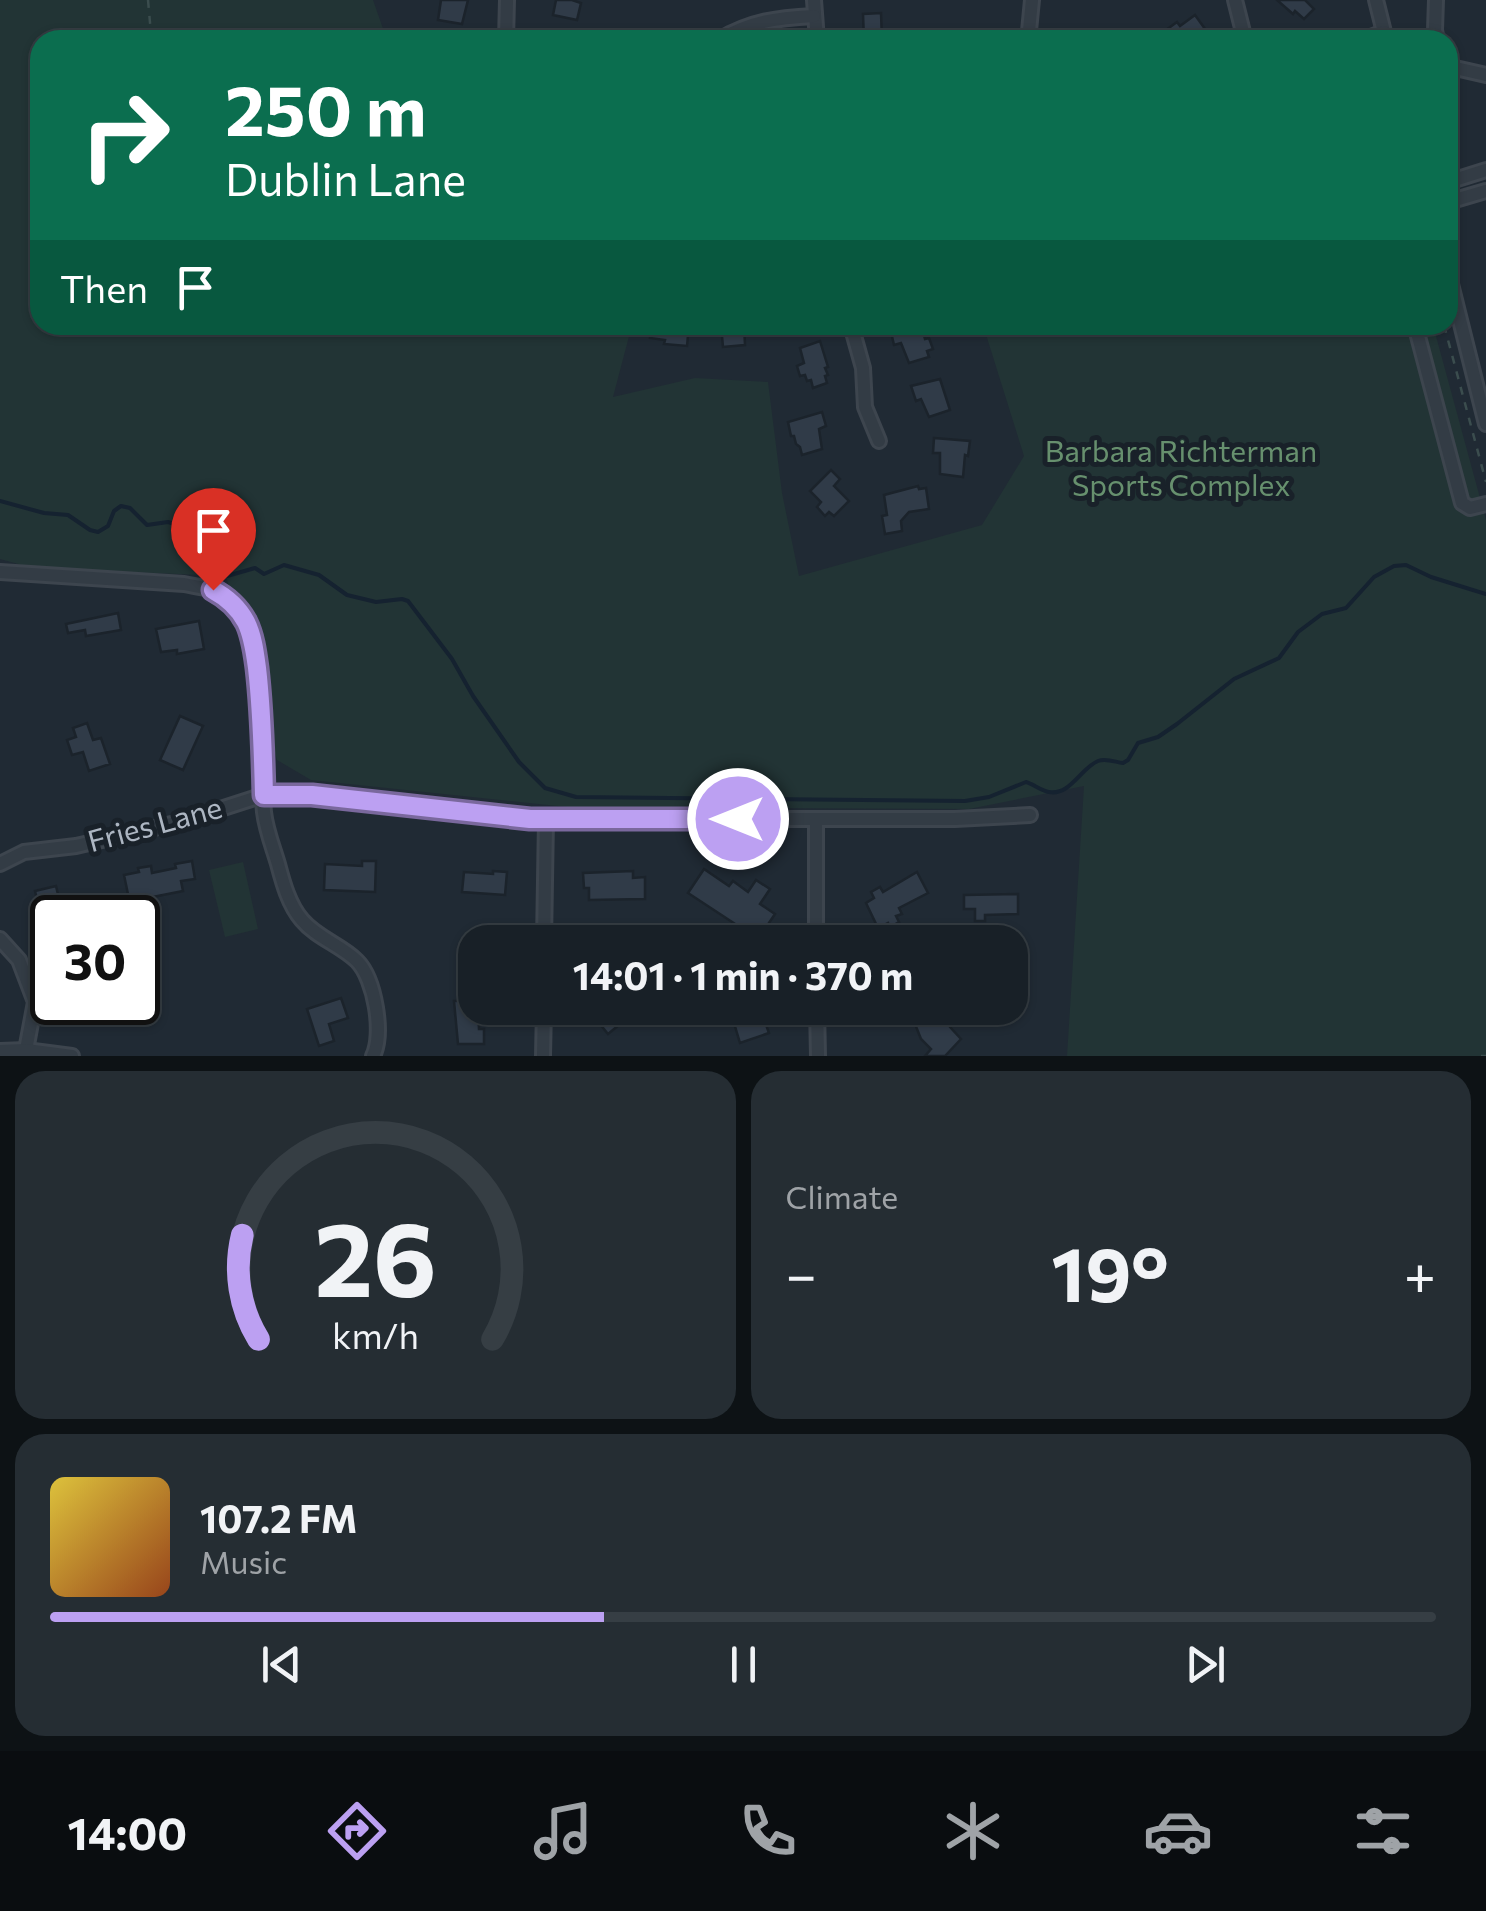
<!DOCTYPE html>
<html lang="en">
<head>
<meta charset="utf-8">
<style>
  body { margin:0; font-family:Commissioner,sans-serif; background:#252d33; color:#f1f3f6; height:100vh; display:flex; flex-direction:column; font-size:38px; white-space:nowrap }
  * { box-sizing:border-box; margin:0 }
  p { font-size:32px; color:#9fa3a7 }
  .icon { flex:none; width:55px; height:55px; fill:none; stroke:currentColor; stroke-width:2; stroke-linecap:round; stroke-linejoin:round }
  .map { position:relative; height:1056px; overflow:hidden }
  .side { display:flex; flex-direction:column; gap:15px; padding:15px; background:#0d1215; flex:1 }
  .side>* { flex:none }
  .hud { position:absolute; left:30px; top:30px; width:1428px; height:305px; border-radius:30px; box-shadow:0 2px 8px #0004,0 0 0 2px #363e44; background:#0b6e4f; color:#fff; overflow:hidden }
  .speed { position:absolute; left:30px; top:895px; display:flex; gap:20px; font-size:50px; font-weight:700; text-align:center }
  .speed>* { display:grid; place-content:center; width:130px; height:130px; border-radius:50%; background:#182027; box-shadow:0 2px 8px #0004,0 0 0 2px #363e44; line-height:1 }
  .speed .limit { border:5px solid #111; border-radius:15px; background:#fff; color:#111 }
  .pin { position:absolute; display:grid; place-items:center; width:85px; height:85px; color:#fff; margin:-102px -42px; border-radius:50% 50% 50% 0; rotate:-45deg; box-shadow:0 0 10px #0007 }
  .pin .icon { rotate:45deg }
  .me { position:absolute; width:110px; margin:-55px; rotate:270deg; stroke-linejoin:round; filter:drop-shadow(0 0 8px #0008) }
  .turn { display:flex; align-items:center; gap:35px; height:210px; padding:0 30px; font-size:45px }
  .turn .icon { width:130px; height:130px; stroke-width:2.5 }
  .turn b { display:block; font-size:70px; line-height:85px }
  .then { display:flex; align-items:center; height:95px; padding:0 30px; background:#0003; gap:20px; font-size:38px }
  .big { font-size:75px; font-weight:700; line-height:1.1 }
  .side .widget { flex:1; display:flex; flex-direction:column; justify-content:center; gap:15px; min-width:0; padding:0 35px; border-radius:30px; background:#252d33 }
  .side .dial { align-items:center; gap:0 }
  .dial svg { height:260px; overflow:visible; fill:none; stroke:#363e44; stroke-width:7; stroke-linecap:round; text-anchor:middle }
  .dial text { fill:#f1f3f6; stroke:none }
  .song { display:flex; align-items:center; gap:30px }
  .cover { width:120px; height:120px; border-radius:15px; background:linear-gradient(135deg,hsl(50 70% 55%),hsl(20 70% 35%)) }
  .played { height:10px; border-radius:5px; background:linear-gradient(90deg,#bca0f2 40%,#363e44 40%) }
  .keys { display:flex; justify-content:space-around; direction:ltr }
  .heat { display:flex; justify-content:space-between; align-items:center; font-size:55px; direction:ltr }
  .side .tiles { flex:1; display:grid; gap:15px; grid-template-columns:1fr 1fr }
  .widget:last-child { grid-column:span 2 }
  .trip { position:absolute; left:458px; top:925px; width:570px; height:100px; border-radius:30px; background:#182027; box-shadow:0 2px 8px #0004,0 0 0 2px #363e44; font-weight:700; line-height:100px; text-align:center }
  .dock { display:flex; height:160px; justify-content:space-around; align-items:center; background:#0a0d10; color:#9fa3a7 }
  .dock .icon { width:70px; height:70px }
  .dock .current { color:#bca0f2 }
  .dock b { font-size:45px; color:#f1f3f6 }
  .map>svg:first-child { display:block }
  .green { fill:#223435 }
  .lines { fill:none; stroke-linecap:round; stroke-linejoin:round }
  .stream { stroke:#152230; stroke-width:4 }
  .building { fill:#303b48; stroke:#1b232b; stroke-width:2.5 }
  .minor-casing { stroke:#3d454e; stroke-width:18 }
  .path { stroke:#3b4d4e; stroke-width:2.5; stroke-dasharray:8 8; stroke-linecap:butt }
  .minor { stroke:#333c45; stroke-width:12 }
  .route-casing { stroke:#7a689d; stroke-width:25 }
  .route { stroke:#bca0f2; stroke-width:18 }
  .labels { text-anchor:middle; stroke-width:10; stroke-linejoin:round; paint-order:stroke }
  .park-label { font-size:30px; fill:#67906e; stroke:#192129 }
  .street-label { font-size:30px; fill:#adb6c2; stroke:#192129 }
</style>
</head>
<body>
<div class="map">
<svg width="1486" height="1056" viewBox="0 0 1486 1056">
  <rect width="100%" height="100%" fill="#202a34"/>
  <g class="green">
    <path d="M 0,0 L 373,0 L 387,40 L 40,40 L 40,325 L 632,325 L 613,397 L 695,378 L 768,382 L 782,493 L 799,576 L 982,525 L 1024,456 L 983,325 L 1433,325 L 1486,520 L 1486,1056 L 1067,1056 L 1084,786 L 969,809 L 567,807 L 311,780 L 277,760 L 226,576 L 33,568 L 0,559 Z"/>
    <path d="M 243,862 L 258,929 L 225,937 L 209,870 Z"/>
  </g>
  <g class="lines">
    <path class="stream" d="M 0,501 L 44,513 L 68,515 L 90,530 L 98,532 L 108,526 L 114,511 L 121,506 L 130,508 L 147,525 L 168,522 L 188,528 L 210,523 L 215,530 L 208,552 L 217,567 L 227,576 L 255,568 L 264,574 L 284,565 L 319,575 L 347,595 L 376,602 L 402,599 L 408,601 L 452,659 L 473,696 L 519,762 L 545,788 L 576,797 L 965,801 L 989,797 L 1026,782 C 1033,784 1042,791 1049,792 C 1070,796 1081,768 1098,761 C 1106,758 1115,762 1123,763 L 1128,760 L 1138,743 L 1158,737 L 1177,724 L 1234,679 L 1279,658 L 1298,632 L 1322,614 L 1346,608 L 1374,577 L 1394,566 L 1406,565 L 1431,577 L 1486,594"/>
  </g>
  <g class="building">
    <path d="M 441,0 L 468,0 L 462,24 L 438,20 Z"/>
    <path d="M 556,0 L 572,0 L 581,3 L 577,20 L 553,15 Z"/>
    <path d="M 1277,0 L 1305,0 L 1314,9 L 1304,19 L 1295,11 L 1293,14 Z"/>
    <path d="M 881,13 L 882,40 L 864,40 L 863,14 Z"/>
    <path d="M 1195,15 L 1213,40 L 1173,40 L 1166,30 L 1177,22 L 1180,26 Z"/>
    <path d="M 651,325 L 689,325 L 687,346 L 664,344 L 665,340 L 650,338 Z"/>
    <path d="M 721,325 L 744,325 L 745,345 L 723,347 Z"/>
    <path d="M 915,325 L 922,328 L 925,339 L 929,338 L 933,349 L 927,351 L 929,357 L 909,363 L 901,343 L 894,345 L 891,332 Z"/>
    <path d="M 820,341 L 828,367 L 825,368 L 828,375 L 825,376 L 827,383 L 813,388 L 811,380 L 807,381 L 805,375 L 800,376 L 797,366 L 804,363 L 800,348 Z"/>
    <path d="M 940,379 L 950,410 L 929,417 L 921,399 L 916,401 L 911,386 Z"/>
    <path d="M 822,412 L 826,426 L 819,429 L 822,449 L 802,455 L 800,447 L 796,444 L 794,436 L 791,436 L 788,422 Z"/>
    <path d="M 934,438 L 970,441 L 968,456 L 965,455 L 963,477 L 940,474 L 940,453 L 933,453 Z"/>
    <path d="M 831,470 L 840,479 L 834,486 L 849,501 L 834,516 L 829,512 L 825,516 L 817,507 L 821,502 L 810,491 Z"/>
    <path d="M 918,486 L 919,489 L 926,488 L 929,509 L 909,512 L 901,521 L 902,531 L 885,534 L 882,516 L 887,515 L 884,495 Z"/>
    <path d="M 118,613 L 121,630 L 86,636 L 85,630 L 68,633 L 66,624 Z"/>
    <path d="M 199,621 L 204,649 L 177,654 L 177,650 L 161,652 L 156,629 Z"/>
    <path d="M 180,716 L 203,726 L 183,770 L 160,760 Z"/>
    <path d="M 87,723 L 93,740 L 101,738 L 110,764 L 89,771 L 83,752 L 72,755 L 67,740 L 76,737 L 73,728 Z"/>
    <path d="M 192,861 L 195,879 L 181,881 L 183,891 L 153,897 L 154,899 L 137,903 L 136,897 L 129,899 L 124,875 L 139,872 L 138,868 L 151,866 L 152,873 L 176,868 L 175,864 Z"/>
    <path d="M 362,861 L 376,861 L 375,892 L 324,890 L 325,864 L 362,866 Z"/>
    <path d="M 704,869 L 729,886 L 733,881 L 748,892 L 756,880 L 770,889 L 760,904 L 775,914 L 758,939 L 688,893 Z"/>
    <path d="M 493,871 L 507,872 L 505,895 L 462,892 L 464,872 L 493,874 Z"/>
    <path d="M 633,871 L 633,878 L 645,877 L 645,899 L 589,900 L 589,888 L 584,888 L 583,873 Z"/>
    <path d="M 917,872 L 928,893 L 899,908 L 902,914 L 896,916 L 899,922 L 890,927 L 888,923 L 878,928 L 866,903 L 874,898 L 871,892 L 880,887 L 883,892 Z"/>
    <path d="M 56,886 L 60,903 L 39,908 L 35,891 Z"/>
    <path d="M 1018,894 L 1018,914 L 985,915 L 985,921 L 975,921 L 975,909 L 964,909 L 964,895 Z"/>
    <path d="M 341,998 L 348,1018 L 329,1024 L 334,1041 L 319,1046 L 307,1009 Z"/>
    <path d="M 475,1000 L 475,1008 L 478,1008 L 479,1029 L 484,1029 L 484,1044 L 458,1044 L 454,1001 Z"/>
    <path d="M 574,1008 L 614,1008 L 625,1020 L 608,1034 L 595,1018 L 588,1024 Z"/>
    <path d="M 739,1008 L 760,1008 L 769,1033 L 740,1043 L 734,1023 L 743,1020 Z"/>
    <path d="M 911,1008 L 949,1008 L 950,1027 L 961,1039 L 945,1056 L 925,1056 L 931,1049 L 921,1039 L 915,1024 L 922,1017 Z"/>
  </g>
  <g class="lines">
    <defs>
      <g id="minor">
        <path d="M 814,0 L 817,40"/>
        <path d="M 1235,0 L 1245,40"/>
        <path d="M 1376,0 L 1386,40"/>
        <path d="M 1436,0 L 1435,30 L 1437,40"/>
        <path d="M 506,40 L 507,0"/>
        <path d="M 719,40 C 751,21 777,18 814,16"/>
        <path d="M 1031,40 L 1029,31 L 1032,0"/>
        <path d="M 1363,40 L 1384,32"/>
        <path d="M 1448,62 L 1451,67 L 1486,75"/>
        <path d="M 1448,182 L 1486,170"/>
        <path d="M 1448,202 L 1486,191"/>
        <path d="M 1448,272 L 1486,424"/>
        <path d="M 851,325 L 863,368 L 865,407 L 879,441"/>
        <path d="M 1415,325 L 1462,503 L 1470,508 L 1486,504"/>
        <path d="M 0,572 L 184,584 C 198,587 215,588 227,597 C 272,630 259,760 264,812 C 266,830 273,847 278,864 C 283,883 289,905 302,920 C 317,938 341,945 357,961 C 375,979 384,1034 373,1056"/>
        <path d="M 816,819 L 816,942"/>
        <path d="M 0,864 L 24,852 L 76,846 L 180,822 L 264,795 L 313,795 L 530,819 L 955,819 L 1030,815"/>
        <path d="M 0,939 L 19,960 L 35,1002 L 26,1050"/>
        <path d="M 544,942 L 546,819"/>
        <path d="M 817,1008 L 818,1056"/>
        <path d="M 0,1051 L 26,1050 L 72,1056"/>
        <path d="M 543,1056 L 544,1008"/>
      </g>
    </defs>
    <use href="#minor" class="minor-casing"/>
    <g class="path">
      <path d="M 148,0 L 151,34 L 154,40"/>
      <path d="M 1444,325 L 1486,482"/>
      <path d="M 1481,1056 L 1486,1056"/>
    </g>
    <use href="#minor" class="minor"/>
  </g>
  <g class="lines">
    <defs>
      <path id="route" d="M 213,590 C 228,598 238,607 246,622 C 253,636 255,653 257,668 C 262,711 263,752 264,795 L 312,795 L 530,819 L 738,819"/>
    </defs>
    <use href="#route" class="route-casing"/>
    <use href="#route" class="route"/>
  </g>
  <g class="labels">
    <g class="park-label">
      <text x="1181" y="462">Barbara Richterman<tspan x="1181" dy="34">Sports Complex</tspan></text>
    </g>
    <g class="street-label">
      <text transform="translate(155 825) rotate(-15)" y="10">Fries Lane</text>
    </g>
  </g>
</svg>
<div class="speed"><div class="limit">30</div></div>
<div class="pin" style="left:213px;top:590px;background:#d93025"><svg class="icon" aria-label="arrive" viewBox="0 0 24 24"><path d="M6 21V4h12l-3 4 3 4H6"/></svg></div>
<svg class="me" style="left:738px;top:819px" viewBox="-20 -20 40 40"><circle r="17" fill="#bca0f2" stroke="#fff" stroke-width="3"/><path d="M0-11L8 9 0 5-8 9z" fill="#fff"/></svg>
<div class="trip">14:01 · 1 min · 370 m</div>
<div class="hud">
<div class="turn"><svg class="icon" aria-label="right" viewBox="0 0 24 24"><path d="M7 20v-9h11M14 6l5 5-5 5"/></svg><div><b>250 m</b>Dublin Lane</div></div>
<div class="then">Then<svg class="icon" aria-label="arrive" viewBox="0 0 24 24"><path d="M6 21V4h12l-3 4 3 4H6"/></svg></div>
</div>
</div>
<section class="side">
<div class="tiles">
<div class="widget dial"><svg viewBox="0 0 100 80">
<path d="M14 69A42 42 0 1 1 86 69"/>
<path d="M14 69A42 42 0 0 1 9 37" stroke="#bca0f2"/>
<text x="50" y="56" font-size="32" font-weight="700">26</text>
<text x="50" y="72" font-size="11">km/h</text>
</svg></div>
<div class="widget"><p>Climate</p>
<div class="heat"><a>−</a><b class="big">19°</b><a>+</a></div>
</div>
<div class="widget">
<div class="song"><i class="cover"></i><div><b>107.2 FM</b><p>Music</p></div></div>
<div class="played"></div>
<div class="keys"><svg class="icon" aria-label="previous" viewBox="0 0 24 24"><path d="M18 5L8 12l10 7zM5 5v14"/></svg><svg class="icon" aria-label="pause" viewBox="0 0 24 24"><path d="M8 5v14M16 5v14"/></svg><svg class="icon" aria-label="next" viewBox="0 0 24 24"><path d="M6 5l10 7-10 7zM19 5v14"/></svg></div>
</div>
</div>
</section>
<nav class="dock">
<b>14:00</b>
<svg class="icon current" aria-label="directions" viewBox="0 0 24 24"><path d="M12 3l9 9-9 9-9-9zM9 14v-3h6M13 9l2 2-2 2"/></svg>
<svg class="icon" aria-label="music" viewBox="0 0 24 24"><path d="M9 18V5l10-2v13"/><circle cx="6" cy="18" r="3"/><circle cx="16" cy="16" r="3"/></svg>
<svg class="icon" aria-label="phone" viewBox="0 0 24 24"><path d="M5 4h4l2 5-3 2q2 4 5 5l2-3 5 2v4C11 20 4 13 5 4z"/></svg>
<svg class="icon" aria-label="climate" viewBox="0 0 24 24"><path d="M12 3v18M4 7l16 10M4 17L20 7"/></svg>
<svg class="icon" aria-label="car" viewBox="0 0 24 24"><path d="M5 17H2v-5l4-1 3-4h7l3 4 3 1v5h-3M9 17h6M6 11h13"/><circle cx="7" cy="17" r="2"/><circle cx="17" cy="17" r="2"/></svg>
<svg class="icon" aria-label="filters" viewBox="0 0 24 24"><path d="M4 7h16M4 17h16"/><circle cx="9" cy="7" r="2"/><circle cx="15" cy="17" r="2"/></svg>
</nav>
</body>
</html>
